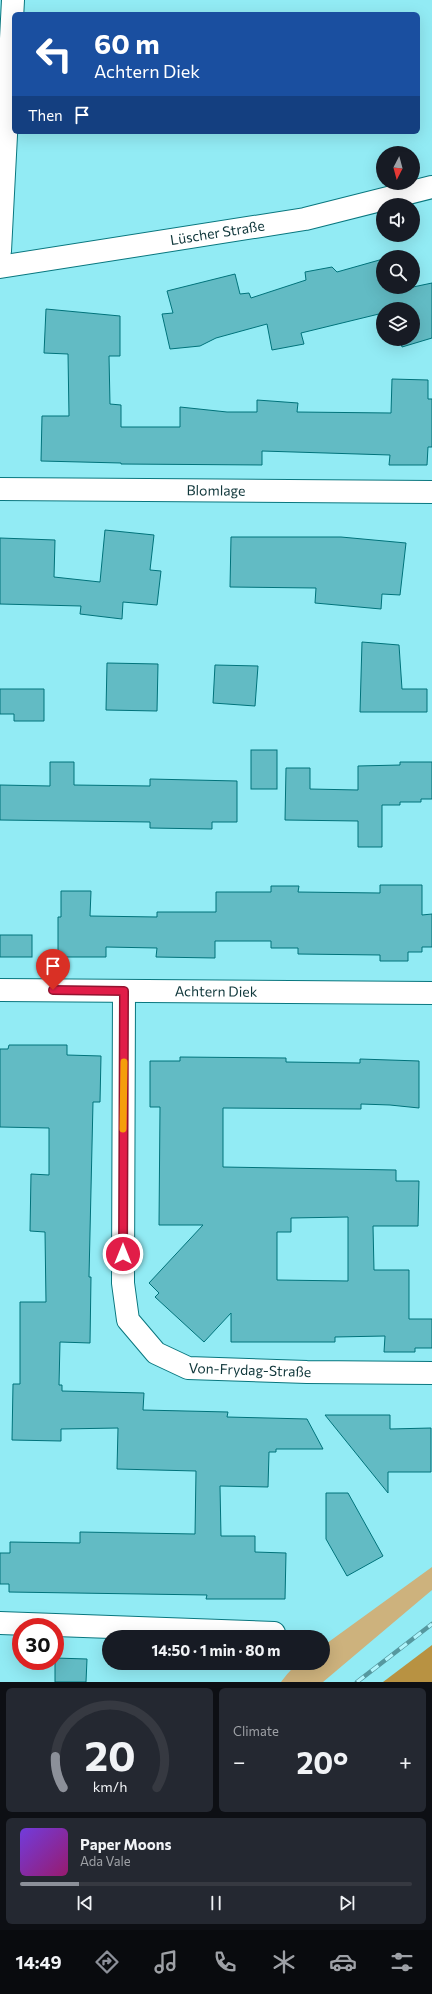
<!DOCTYPE html>
<html lang="en">
<head>
<meta charset="utf-8">
<style>
  body { margin:0; font-family:Commissioner,sans-serif; background:#242831; color:#f1f3f6; height:100vh; display:flex; flex-direction:column; font-size:15px; white-space:nowrap }
  * { box-sizing:border-box; margin:0 }
  p { font-size:13px; color:#9ea1a6 }
  .icon { flex:none; width:22px; height:22px; fill:none; stroke:currentColor; stroke-width:2; stroke-linecap:round; stroke-linejoin:round }
  .map { position:relative; height:1682px; overflow:hidden }
  .details { display:flex; flex-direction:column; gap:6px; padding:6px; background:#0d0f14; flex:1 }
  .details>* { flex:none }
  .banner { position:absolute; left:12px; top:12px; width:408px; height:122px; border-radius:6px; box-shadow:0 4px 16px #0002; background:#1a4fa0; color:#fff; overflow:hidden }
  .needle { width:26px; rotate:186deg }
  .buttons { position:absolute; left:376px; top:146px; display:grid; gap:8px }
  .buttons a { display:grid; place-items:center; width:44px; height:44px; border-radius:50%; background:#171b24; box-shadow:0 4px 16px #0002; font-size:20px }
  .speed { position:absolute; left:12px; top:1618px; display:flex; gap:8px; font-size:20px; font-weight:700; text-align:center }
  .speed>* { display:grid; place-content:center; width:52px; height:52px; border-radius:50%; background:#171b24; box-shadow:0 4px 16px #0002; line-height:1 }
  .speed .limit { border:6px solid #d22; background:#fff; color:#111 }
  .pin { position:absolute; display:grid; place-items:center; width:34px; height:34px; color:#fff; margin:-41px -17px; border-radius:50% 50% 50% 0; rotate:-45deg; box-shadow:0 0 4px #0007 }
  .pin .icon { rotate:45deg }
  .me { position:absolute; width:44px; margin:-22px; rotate:0deg; stroke-linejoin:round; filter:drop-shadow(0 0 3px #0008) }
  .turn { display:flex; align-items:center; gap:14px; height:84px; padding:0 16px; font-size:18px }
  .turn .icon { width:52px; height:52px; stroke-width:2.5 }
  .turn b { display:block; font-size:28px; line-height:34px }
  .then { display:flex; align-items:center; height:38px; padding:0 16px; background:#0003; gap:8px; font-size:15px }
  .big { font-size:30px; font-weight:700; line-height:1.1 }
  .details .widget { flex:1; display:flex; flex-direction:column; justify-content:center; gap:6px; min-width:0; padding:0 14px; border-radius:6px; background:#242831 }
  .details .dial { align-items:center; gap:0 }
  .dial svg { height:104px; overflow:visible; fill:none; stroke:#363941; stroke-width:7; stroke-linecap:round; text-anchor:middle }
  .dial text { fill:#f1f3f6; stroke:none }
  .song { display:flex; align-items:center; gap:12px }
  .cover { width:48px; height:48px; border-radius:6px; background:linear-gradient(135deg,hsl(260 70% 55%),hsl(320 70% 35%)) }
  .played { height:4px; border-radius:2px; background:linear-gradient(90deg,#8c9099 15%,#363941 15%) }
  .keys { display:flex; justify-content:space-around; direction:ltr }
  .heat { display:flex; justify-content:space-between; align-items:center; font-size:22px; direction:ltr }
  .details .tiles { flex:1; display:grid; gap:6px; grid-template-columns:1fr 1fr }
  .widget:last-child { grid-column:span 2 }
  .trip { position:absolute; left:102px; top:1630px; width:228px; height:40px; border-radius:20px; background:#171b24; box-shadow:0 4px 16px #0002; font-weight:700; line-height:40px; text-align:center }
  .tabs { display:flex; height:64px; justify-content:space-around; align-items:center; background:#090b0e; color:#9ea1a6 }
  .tabs .icon { width:28px; height:28px }
  .tabs .selected { color:#8c9099 }
  .tabs b { font-size:18px; color:#f1f3f6 }
  .map>svg:first-child { display:block }
  .green { fill:#cdb27d }
  .forest { fill:#b89242 }
  .building { fill:#62bbc4; stroke:#00737b; fill-rule:evenodd }
  .lines { fill:none; stroke-linecap:round; stroke-linejoin:round }
  .minor-casing { stroke:#09777f; stroke-width:24 }
  .minor { stroke:#fff; stroke-width:22 }
  .rail-casing { stroke:#56989f; stroke-width:4.5 }
  .rail { stroke:#b0f5fc; stroke-width:3; stroke-dasharray:9; stroke-linecap:butt }
  .route-casing { stroke:#92132f; stroke-width:10 }
  .route { stroke:#e11d48; stroke-width:7 }
  .slow { stroke:#f59e0b; stroke-width:7 }
  .labels { text-anchor:middle; stroke-width:3.5; stroke-linejoin:round; paint-order:stroke }
  .street-label { font-size:14px; fill:#0f363a; stroke:#b0f5fc }
</style>
</head>
<body>
<div class="map">
<svg width="432" height="1682" viewBox="0 0 432 1682">
  <rect width="100%" height="100%" fill="#92ebf4"/>
  <path class="green" d="M 432,1567 L 432,1590 L 323,1682 L 281,1682 C 297,1661 298,1663 323,1663 L 323,1646 Z"/>
  <path class="forest" d="M 432,1645 L 432,1682 L 383,1682 Z"/>
  <g class="building">
    <path d="M 383,259 L 383,287 L 413,287 L 432,283 L 432,338 L 402,347 L 400,339 L 413,339 L 413,309 L 383,309 L 383,313 L 301,333 L 304,344 L 272,350 L 267,324 L 216,338 L 200,346 L 170,349 L 162,314 L 173,313 L 167,291 L 235,274 L 240,294 L 249,293 L 251,298 L 306,280 L 305,272 L 332,267 L 337,272 Z"/>
    <path d="M 46,309 L 120,316 L 120,356 L 109,356 L 110,404 L 121,405 L 121,427 L 180,427 L 180,407 L 227,412 L 257,412 L 257,400 L 298,403 L 297,412 L 391,413 L 392,379 L 428,380 L 428,399 L 432,399 L 432,447 L 428,447 L 427,465 L 389,465 L 390,455 L 262,451 L 262,465 L 121,464 L 121,463 L 41,461 L 42,416 L 69,416 L 68,354 L 44,353 Z"/>
    <path d="M 105,530 L 154,535 L 150,570 L 161,571 L 157,605 L 123,602 L 122,619 L 80,614 L 81,606 L 0,604 L 0,538 L 55,540 L 54,577 L 100,582 Z"/>
    <path d="M 231,537 L 341,537 L 406,543 L 400,595 L 382,594 L 381,609 L 315,603 L 316,588 L 230,587 Z"/>
    <path d="M 362,642 L 399,645 L 402,689 L 427,689 L 427,712 L 360,712 Z"/>
    <path d="M 107,663 L 158,664 L 157,711 L 106,710 Z"/>
    <path d="M 215,665 L 258,666 L 255,706 L 213,703 Z"/>
    <path d="M 0,689 L 44,689 L 44,721 L 14,721 L 14,714 L 0,714 Z"/>
    <rect x="251" y="750" width="26" height="39"/>
    <path d="M 50,762 L 74,762 L 74,785 L 150,786 L 150,779 L 237,781 L 237,822 L 212,822 L 212,829 L 150,828 L 150,822 L 0,820 L 0,785 L 50,786 Z"/>
    <path d="M 400,762 L 432,762 L 432,799 L 421,799 L 421,802 L 400,802 L 400,805 L 382,805 L 382,847 L 358,847 L 358,821 L 285,820 L 286,768 L 310,768 L 310,789 L 358,790 L 358,766 L 400,765 Z"/>
    <path d="M 380,885 L 422,885 L 422,915 L 432,914 L 432,947 L 422,947 L 422,952 L 408,952 L 408,961 L 380,961 L 380,955 L 298,954 L 298,948 L 271,948 L 271,941 L 215,941 L 215,958 L 156,957 L 157,948 L 106,947 L 106,957 L 58,957 L 58,917 L 61,917 L 61,891 L 91,891 L 90,916 L 157,917 L 157,912 L 216,912 L 216,892 L 271,892 L 271,886 L 299,886 L 298,892 L 380,893 Z"/>
    <rect x="0" y="935" width="32" height="22"/>
    <path d="M 9,1045 L 67,1045 L 67,1055 L 101,1056 L 100,1102 L 93,1102 L 89,1277 L 91,1277 L 90,1343 L 60,1342 L 59,1385 L 62,1385 L 62,1391 L 144,1393 L 143,1410 L 228,1412 L 227,1417 L 307,1419 L 323,1449 L 276,1449 L 276,1452 L 269,1452 L 268,1487 L 220,1486 L 221,1536 L 255,1536 L 255,1552 L 286,1553 L 285,1599 L 206,1599 L 207,1595 L 9,1592 L 9,1584 L 0,1584 L 0,1553 L 10,1553 L 10,1542 L 80,1543 L 80,1532 L 195,1534 L 196,1471 L 117,1469 L 118,1428 L 61,1429 L 61,1441 L 12,1440 L 13,1384 L 20,1384 L 20,1302 L 46,1302 L 45,1232 L 30,1231 L 31,1174 L 49,1175 L 49,1128 L 0,1127 L 0,1049 L 8,1049 Z"/>
    <path d="M 180,1057 L 286,1058 L 286,1062 L 360,1063 L 360,1059 L 419,1061 L 419,1108 L 390,1105 L 361,1104 L 361,1109 L 223,1108 L 223,1167 L 396,1170 L 396,1181 L 419,1181 L 418,1226 L 373,1226 L 374,1270 L 409,1270 L 409,1319 L 432,1319 L 432,1348 L 415,1348 L 415,1352 L 384,1352 L 385,1336 L 335,1337 L 335,1342 L 231,1342 L 231,1313 L 204,1342 L 155,1297 L 159,1293 L 149,1283 L 203,1225 L 159,1225 L 160,1107 L 150,1107 L 150,1061 L 180,1061 ZM 348,1217 L 348,1281 L 277,1280 L 277,1232 L 291,1232 L 291,1218 Z"/>
    <path d="M 325,1415 L 390,1415 L 390,1429 L 431,1428 L 431,1472 L 388,1472 L 388,1493 Z"/>
    <path d="M 326,1493 L 348,1493 L 383,1556 L 347,1576 L 326,1539 Z"/>
    <path d="M 55,1658 L 87,1659 L 86,1682 L 55,1682 Z"/>
  </g>
  <g class="lines">
    <defs>
      <g id="minor">
        <path d="M 0,251 L 13,0"/>
        <path id="s1" d="M 0,267 L 305,219 L 432,187"/>
        <path id="s2" d="M 0,489 L 432,492"/>
        <path id="s3" d="M 0,990 L 432,993"/>
        <path id="s4" d="M 124,991 L 123,1283 L 128,1320 L 156,1353 L 188,1368 L 307,1372 L 432,1373"/>
        <path d="M 0,1623 L 274,1633"/>
      </g>
    </defs>
    <use href="#minor" class="minor-casing"/>
    <use href="#minor" class="minor"/>
    <defs>
      <path id="rail" d="M 357,1682 L 432,1624"/>
    </defs>
    <use href="#rail" class="rail-casing"/>
    <use href="#rail" class="rail"/>
  </g>
  <g class="lines">
    <defs>
      <path id="route" d="M 53,990 L 124,991 L 123,1254"/>
    </defs>
    <use href="#route" class="route-casing"/>
    <use href="#route" class="route"/>
    <path class="slow" d="M 123,1129 L 124,1062"/>
  </g>
  <g class="labels">
    <g class="street-label">
      <text dy="5" stroke="none"><textPath href="#s1" startOffset="220">Lüscher Straße</textPath></text>
      <text dy="5" stroke="none"><textPath href="#s2" startOffset="216">Blomlage</textPath></text>
      <text dy="5" stroke="none"><textPath href="#s3" startOffset="216">Achtern Diek</textPath></text>
      <text dy="5" stroke="none"><textPath href="#s4" startOffset="470">Von-Frydag-Straße</textPath></text>
    </g>
  </g>
</svg>
<div class="buttons">
<a><svg class="needle" viewBox="-14 -14 28 28"><path d="M0-13l5 13h-10z" fill="#e53935"/><path d="M0 13l5-13h-10z" fill="#9ea1a6"/></svg></a>
<a><svg class="icon" aria-label="sound" viewBox="0 0 24 24"><path d="M4 9h4l5-4v14l-5-4H4zM17 9q2 3 0 6"/></svg></a>
<a><svg class="icon" aria-label="search" viewBox="0 0 24 24"><circle cx="10" cy="10" r="6"/><path d="M15 15l6 6"/></svg></a>
<a><svg class="icon" aria-label="layers" viewBox="0 0 24 24"><path d="M12 4l9 5-9 5-9-5zM3 14l9 5 9-5"/></svg></a>
</div>
<div class="speed"><div class="limit">30</div></div>
<div class="pin" style="left:53px;top:990px;background:#d93025"><svg class="icon" aria-label="arrive" viewBox="0 0 24 24"><path d="M6 21V4h12l-3 4 3 4H6"/></svg></div>
<svg class="me" style="left:123px;top:1254px" viewBox="-20 -20 40 40"><circle r="17" fill="#e11d48" stroke="#fff" stroke-width="3"/><path d="M0-11L8 9 0 5-8 9z" fill="#fff"/></svg>
<div class="trip">14:50 · 1 min · 80 m</div>
<div class="banner">
<div class="turn"><svg class="icon" aria-label="left" viewBox="0 0 24 24"><path d="M17 20v-9H6M10 6l-5 5 5 5"/></svg><div><b>60 m</b>Achtern Diek</div></div>
<div class="then">Then<svg class="icon" aria-label="arrive" viewBox="0 0 24 24"><path d="M6 21V4h12l-3 4 3 4H6"/></svg></div>
</div>
</div>
<section class="details">
<div class="tiles">
<div class="widget dial"><svg viewBox="0 0 100 80">
<path d="M14 69A42 42 0 1 1 86 69"/>
<path d="M14 69A42 42 0 0 1 8 45" stroke="#8c9099"/>
<text x="50" y="56" font-size="32" font-weight="700">20</text>
<text x="50" y="72" font-size="11">km/h</text>
</svg></div>
<div class="widget"><p>Climate</p>
<div class="heat"><a>−</a><b class="big">20°</b><a>+</a></div>
</div>
<div class="widget">
<div class="song"><i class="cover"></i><div><b>Paper Moons</b><p>Ada Vale</p></div></div>
<div class="played"></div>
<div class="keys"><svg class="icon" aria-label="previous" viewBox="0 0 24 24"><path d="M18 5L8 12l10 7zM5 5v14"/></svg><svg class="icon" aria-label="pause" viewBox="0 0 24 24"><path d="M8 5v14M16 5v14"/></svg><svg class="icon" aria-label="next" viewBox="0 0 24 24"><path d="M6 5l10 7-10 7zM19 5v14"/></svg></div>
</div>
</div>
</section>
<nav class="tabs">
<b>14:49</b>
<svg class="icon selected" aria-label="directions" viewBox="0 0 24 24"><path d="M12 3l9 9-9 9-9-9zM9 14v-3h6M13 9l2 2-2 2"/></svg>
<svg class="icon" aria-label="music" viewBox="0 0 24 24"><path d="M9 18V5l10-2v13"/><circle cx="6" cy="18" r="3"/><circle cx="16" cy="16" r="3"/></svg>
<svg class="icon" aria-label="phone" viewBox="0 0 24 24"><path d="M5 4h4l2 5-3 2q2 4 5 5l2-3 5 2v4C11 20 4 13 5 4z"/></svg>
<svg class="icon" aria-label="climate" viewBox="0 0 24 24"><path d="M12 3v18M4 7l16 10M4 17L20 7"/></svg>
<svg class="icon" aria-label="car" viewBox="0 0 24 24"><path d="M5 17H2v-5l4-1 3-4h7l3 4 3 1v5h-3M9 17h6M6 11h13"/><circle cx="7" cy="17" r="2"/><circle cx="17" cy="17" r="2"/></svg>
<svg class="icon" aria-label="filters" viewBox="0 0 24 24"><path d="M4 7h16M4 17h16"/><circle cx="9" cy="7" r="2"/><circle cx="15" cy="17" r="2"/></svg>
</nav>
</body>
</html>
